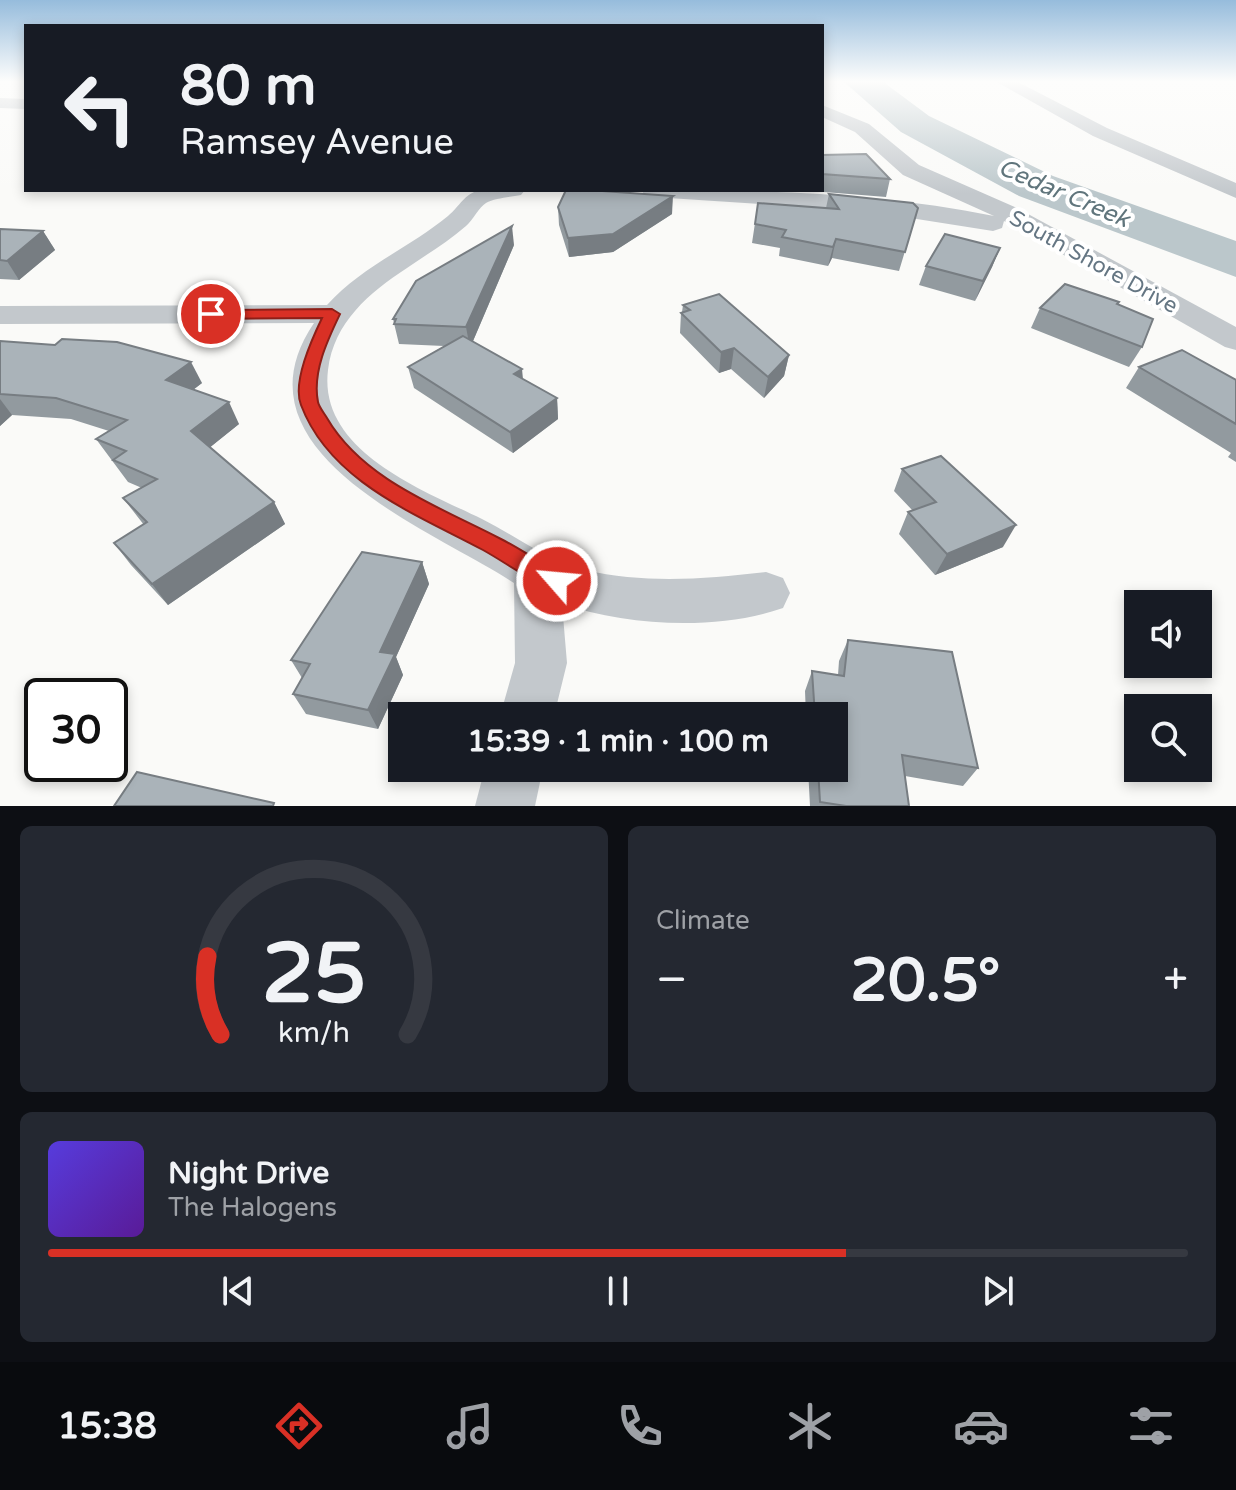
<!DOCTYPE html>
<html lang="en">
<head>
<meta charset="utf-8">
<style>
  body { margin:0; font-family:"Varela Round",sans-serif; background:#242831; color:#f1f3f6; height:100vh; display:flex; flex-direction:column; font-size:30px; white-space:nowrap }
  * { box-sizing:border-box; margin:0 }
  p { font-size:26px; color:#9ea1a6 }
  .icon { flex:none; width:44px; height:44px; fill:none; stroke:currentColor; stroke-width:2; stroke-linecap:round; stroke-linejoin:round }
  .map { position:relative; height:806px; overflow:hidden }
  .side { display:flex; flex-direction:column; gap:20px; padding:20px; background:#0d0f14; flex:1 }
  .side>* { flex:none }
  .guide { position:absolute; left:24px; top:24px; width:800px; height:168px; border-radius:0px; box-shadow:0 4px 12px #0003; background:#171b24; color:#f1f3f6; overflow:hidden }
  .controls { position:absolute; left:1124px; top:590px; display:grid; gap:16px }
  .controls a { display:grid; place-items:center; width:88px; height:88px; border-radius:0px; background:#171b24; box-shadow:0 4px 12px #0003; font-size:40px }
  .speed { position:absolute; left:24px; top:678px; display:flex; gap:16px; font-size:40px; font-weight:700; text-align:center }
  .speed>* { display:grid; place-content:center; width:104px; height:104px; border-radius:50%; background:#171b24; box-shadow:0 4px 12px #0003; line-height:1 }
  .speed .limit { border:4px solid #111; border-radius:12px; background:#fff; color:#111 }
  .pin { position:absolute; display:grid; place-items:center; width:68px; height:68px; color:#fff; margin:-34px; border:4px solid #fff; border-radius:50%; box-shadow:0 2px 8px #0007 }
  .me { position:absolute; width:88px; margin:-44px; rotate:297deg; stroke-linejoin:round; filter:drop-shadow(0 0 6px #0008) }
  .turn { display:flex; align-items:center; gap:28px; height:168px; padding:0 24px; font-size:36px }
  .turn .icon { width:104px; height:104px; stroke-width:2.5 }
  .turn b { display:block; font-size:56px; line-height:68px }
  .big { font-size:60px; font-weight:800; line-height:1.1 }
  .side .widget { flex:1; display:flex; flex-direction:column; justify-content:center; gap:12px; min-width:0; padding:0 28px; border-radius:12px; background:#242831 }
  .side .dial { align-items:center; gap:0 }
  .dial svg { height:208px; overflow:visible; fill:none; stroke:#363941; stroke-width:7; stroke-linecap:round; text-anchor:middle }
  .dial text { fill:#f1f3f6; stroke:none }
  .song { display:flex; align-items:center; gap:24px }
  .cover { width:96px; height:96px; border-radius:12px; background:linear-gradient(135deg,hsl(250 70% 55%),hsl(270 70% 35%)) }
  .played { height:8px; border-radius:4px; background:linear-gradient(90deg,#d93025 70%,#363941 70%) }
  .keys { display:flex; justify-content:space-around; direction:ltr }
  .heat { display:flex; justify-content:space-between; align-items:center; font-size:44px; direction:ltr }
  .side .tiles { flex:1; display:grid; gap:20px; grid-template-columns:1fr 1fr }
  .widget:last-child { grid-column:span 2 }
  .trip { position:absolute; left:388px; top:702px; width:460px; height:80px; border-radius:0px; background:#171b24; box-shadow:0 4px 12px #0003; font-weight:800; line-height:80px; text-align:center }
  .tabs { display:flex; height:128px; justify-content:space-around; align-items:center; background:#090b0e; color:#9ea1a6 }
  .tabs .icon { width:56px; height:56px }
  .tabs .selected { color:#d93025 }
  .tabs b { font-size:36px; color:#f1f3f6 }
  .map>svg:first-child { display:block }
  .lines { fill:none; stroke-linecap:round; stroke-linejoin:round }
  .river { fill:#bbc7cb; fill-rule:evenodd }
  .street { fill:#c3c8cc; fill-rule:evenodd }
  .wall { fill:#929a9f }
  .shaded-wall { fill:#777d82 }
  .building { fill:#aab3b9; stroke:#777d82; stroke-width:2 }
  .route { fill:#d93025; stroke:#8d1f18; stroke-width:2 }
  .labels { text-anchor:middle; stroke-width:8; stroke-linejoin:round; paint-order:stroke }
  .far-street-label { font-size:22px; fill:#657683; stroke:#fff }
  .far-water-label { font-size:24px; font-style:italic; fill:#60757c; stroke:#fff }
</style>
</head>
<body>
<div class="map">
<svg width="1236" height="806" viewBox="0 0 1236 806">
  <rect width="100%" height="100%" fill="#fafaf8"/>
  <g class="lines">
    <path class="river" d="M 843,81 L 882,81 L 929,116 L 1053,176 L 1236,241 L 1236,277 L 1019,196 L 901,132 Z"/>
    <g class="street">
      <path d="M 995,81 L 1016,81 L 1107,128 L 1236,183 L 1236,198 L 1093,136 Z"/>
      <path d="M 0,98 L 26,99 L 26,109 L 0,108 Z"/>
      <path d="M 822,105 L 869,124 L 919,165 L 1017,208 L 1236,327 L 1236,350 L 1225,347 L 1004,221 L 1002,228 L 993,231 L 866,211 L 653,197 L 645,195 L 641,190 C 762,190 875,192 994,216 L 903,175 L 855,132 L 822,117 Z"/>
      <path d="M 480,190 L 525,190 L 521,195 C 511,197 495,198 486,203 C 479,207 473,220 466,226 C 448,242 427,254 407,268 C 369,293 334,322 328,370 C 318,451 423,490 482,519 C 516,536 548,561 585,570 C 646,584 705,579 766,572 L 783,578 L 790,593 L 783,608 C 718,631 627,626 562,604 L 567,663 L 554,716 L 500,716 L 515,663 L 514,583 C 432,529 226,453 314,323 L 0,324 L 0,306 L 327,305 C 361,267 409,248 448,216 C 460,206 464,194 480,190 Z"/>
      <path d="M 485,768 L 543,768 L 535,806 L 475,806 Z"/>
    </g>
  </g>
  <g class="wall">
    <path d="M 822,155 L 890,179 L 886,197 L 812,191 L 822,190 Z"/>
    <path d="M 829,194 L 918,208 L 899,271 L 832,258 L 828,266 L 779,256 L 780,248 L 752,243 L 758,203 L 826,208 Z"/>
    <path d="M 558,207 L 672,214 L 613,252 L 569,257 L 559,225 Z"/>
    <path d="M 0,229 L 43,231 L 55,250 L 19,280 L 0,279 Z"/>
    <path d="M 514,245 L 473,341 L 523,379 L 557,398 L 558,419 L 513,453 L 414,388 L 408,367 L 444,346 L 399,344 L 393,319 Z"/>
    <path d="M 1000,248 L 992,267 L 975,301 L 919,285 L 926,266 Z"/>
    <path d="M 683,305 L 789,355 L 784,376 L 764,398 L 731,369 L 719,373 L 680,333 L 681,313 L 682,312 Z"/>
    <path d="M 1118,305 L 1142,347 L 1129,367 L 1031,328 L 1040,308 Z"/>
    <path d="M 0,341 L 55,345 L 202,383 L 193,390 L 239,424 L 210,447 L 274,502 L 285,524 L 168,605 L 131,565 L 114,543 L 144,525 L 123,498 L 142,488 L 128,482 L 96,439 L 109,431 L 71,419 L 12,415 L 0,426 Z"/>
    <path d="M 1139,367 L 1236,380 L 1236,462 L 1228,457 L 1231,453 L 1126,388 Z"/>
    <path d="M 902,469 L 1003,547 L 935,575 L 899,534 L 908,512 L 913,511 L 894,491 Z"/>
    <path d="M 422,562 L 429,584 L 396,657 L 403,675 L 378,729 L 306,714 L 293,694 L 302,678 L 291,660 Z"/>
    <path d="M 848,640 L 978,768 L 963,786 L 905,776 L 909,806 L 810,806 L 808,768 L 834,768 L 834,716 L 806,716 L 805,691 L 812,671 L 838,675 L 839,661 Z"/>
  </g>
  <g class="shaded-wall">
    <path d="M 673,196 L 672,214 L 613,252 L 569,257 L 568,238 Z"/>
    <path d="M 512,226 L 514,245 L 470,348 L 466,327 Z"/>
    <path d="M 43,231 L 55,250 L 19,280 L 7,261 Z"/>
    <path d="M 836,239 L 832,258 L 828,266 L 833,247 Z"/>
    <path d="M 1000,248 L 992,267 L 975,301 L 983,281 Z"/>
    <path d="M 734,348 L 731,369 L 719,373 L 721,352 Z"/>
    <path d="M 789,355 L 784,376 L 764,398 L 768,377 Z"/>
    <path d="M 191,362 L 202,383 L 178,401 L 166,380 Z"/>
    <path d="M 522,369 L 524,390 L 514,374 Z"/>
    <path d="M 557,398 L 558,419 L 513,453 L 510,432 Z"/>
    <path d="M 0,399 L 12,415 L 0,426 Z"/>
    <path d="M 229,402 L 239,424 L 203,453 L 191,431 Z"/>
    <path d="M 274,502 L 285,524 L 168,605 L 152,584 Z"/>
    <path d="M 1016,525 L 1003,547 L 935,575 L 947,554 Z"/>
    <path d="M 422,562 L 429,584 L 396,657 L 403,675 L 378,729 L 368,710 L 380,652 Z"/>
  </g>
  <g class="building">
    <path d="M 866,154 L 890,179 L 822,174 L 822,155 Z"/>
    <path d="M 566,190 L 588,190 L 673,196 L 613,234 L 568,238 L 558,207 Z"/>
    <path d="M 829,194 L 913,203 L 918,208 L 905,252 L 836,239 L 833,247 L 782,237 L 786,230 L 755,224 L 758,203 L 839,209 Z"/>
    <path d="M 512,226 L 466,327 L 394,324 L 396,319 L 393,319 L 416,281 Z"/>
    <path d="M 0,229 L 43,231 L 7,261 L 0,260 Z"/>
    <path d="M 945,234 L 1000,248 L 983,281 L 926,266 Z"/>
    <path d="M 1065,284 L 1119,302 L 1117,304 L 1153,319 L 1142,347 L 1040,308 Z"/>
    <path d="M 719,294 L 789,355 L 768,377 L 734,348 L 721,352 L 681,313 L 690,310 L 683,305 Z"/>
    <path d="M 463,336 L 522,369 L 514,374 L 557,398 L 510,432 L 408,367 Z"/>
    <path d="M 62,339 L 117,342 L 191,362 L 166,380 L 229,402 L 191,431 L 274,502 L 152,584 L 114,543 L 147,522 L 123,498 L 157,479 L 113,460 L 126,451 L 96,439 L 127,420 L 56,398 L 0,394 L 0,341 L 55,345 Z"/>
    <path d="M 1182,350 L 1236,380 L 1236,424 L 1139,367 Z"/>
    <path d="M 941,456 L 1016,525 L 947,554 L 908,512 L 936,502 L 902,469 Z"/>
    <path d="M 362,552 L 422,562 L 380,652 L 395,654 L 368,710 L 293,694 L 310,664 L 291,660 Z"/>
    <path d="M 848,640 L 952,652 L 978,768 L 902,755 L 909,806 L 846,806 L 820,802 L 818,768 L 834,768 L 834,716 L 815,716 L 812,671 L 844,676 Z"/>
    <path d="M 137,772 L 274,803 L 273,806 L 114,806 Z"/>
  </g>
  <linearGradient id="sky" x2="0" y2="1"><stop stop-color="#96bcdc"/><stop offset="0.42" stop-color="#fdfdfc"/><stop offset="1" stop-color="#fdfdfc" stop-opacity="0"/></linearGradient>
  <rect width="1236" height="194" fill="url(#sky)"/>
  <path class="route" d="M 332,309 L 340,314 C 328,339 312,372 318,402 C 319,407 324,413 327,418 C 363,480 440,507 501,539 C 523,550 542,565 566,573 L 569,581 L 566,588 L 557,591 C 530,581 508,564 483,550 C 416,514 330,482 301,405 C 292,382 312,339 322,318 L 211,319 L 204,314 L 211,310 Z"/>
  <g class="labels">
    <g class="far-street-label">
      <text transform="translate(1094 261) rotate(29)" y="8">South Shore Drive</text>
    </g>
    <g class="far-water-label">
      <text transform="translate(1064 193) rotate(23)" y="8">Cedar Creek</text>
    </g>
  </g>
</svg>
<div class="controls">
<a><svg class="icon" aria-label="sound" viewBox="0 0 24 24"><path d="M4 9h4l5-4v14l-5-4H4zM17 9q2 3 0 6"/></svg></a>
<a><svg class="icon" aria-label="search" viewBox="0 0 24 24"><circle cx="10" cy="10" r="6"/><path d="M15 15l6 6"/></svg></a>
</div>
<div class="speed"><div class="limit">30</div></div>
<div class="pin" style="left:211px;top:314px;background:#d93025"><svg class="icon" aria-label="arrive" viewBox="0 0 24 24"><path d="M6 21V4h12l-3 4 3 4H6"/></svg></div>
<svg class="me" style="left:557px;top:581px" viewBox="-20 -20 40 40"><circle r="17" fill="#d93025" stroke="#fff" stroke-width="3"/><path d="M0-11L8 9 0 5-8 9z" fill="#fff"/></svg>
<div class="trip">15:39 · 1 min · 100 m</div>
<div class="guide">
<div class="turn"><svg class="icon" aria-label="left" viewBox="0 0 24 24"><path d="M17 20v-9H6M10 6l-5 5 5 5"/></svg><div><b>80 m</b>Ramsey Avenue</div></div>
</div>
</div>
<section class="side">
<div class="tiles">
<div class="widget dial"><svg viewBox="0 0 100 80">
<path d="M14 69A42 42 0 1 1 86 69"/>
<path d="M14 69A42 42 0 0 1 9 39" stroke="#d93025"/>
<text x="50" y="56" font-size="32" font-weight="700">25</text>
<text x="50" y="72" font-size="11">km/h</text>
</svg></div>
<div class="widget"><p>Climate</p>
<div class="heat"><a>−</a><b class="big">20.5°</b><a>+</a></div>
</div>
<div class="widget">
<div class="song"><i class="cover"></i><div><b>Night Drive</b><p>The Halogens</p></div></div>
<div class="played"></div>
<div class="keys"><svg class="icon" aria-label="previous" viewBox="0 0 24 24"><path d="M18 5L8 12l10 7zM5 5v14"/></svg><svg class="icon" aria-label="pause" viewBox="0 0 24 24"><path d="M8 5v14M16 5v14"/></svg><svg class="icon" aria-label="next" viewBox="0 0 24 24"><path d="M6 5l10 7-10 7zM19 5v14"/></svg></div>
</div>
</div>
</section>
<nav class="tabs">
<b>15:38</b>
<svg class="icon selected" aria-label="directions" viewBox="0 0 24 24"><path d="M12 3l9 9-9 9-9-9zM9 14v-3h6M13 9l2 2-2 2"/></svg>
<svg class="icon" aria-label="music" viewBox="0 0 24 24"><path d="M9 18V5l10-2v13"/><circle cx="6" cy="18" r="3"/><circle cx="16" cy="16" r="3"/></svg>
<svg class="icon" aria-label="phone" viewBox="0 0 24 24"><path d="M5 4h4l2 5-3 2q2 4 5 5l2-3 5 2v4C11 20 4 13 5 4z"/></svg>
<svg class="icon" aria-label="climate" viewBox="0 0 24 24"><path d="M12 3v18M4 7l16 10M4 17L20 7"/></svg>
<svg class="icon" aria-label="car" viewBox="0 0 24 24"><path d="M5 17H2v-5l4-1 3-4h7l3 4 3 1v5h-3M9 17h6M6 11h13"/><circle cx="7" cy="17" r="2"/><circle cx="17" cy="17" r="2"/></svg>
<svg class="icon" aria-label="filters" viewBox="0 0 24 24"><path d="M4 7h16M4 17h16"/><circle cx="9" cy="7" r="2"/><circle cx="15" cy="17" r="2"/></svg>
</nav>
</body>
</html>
